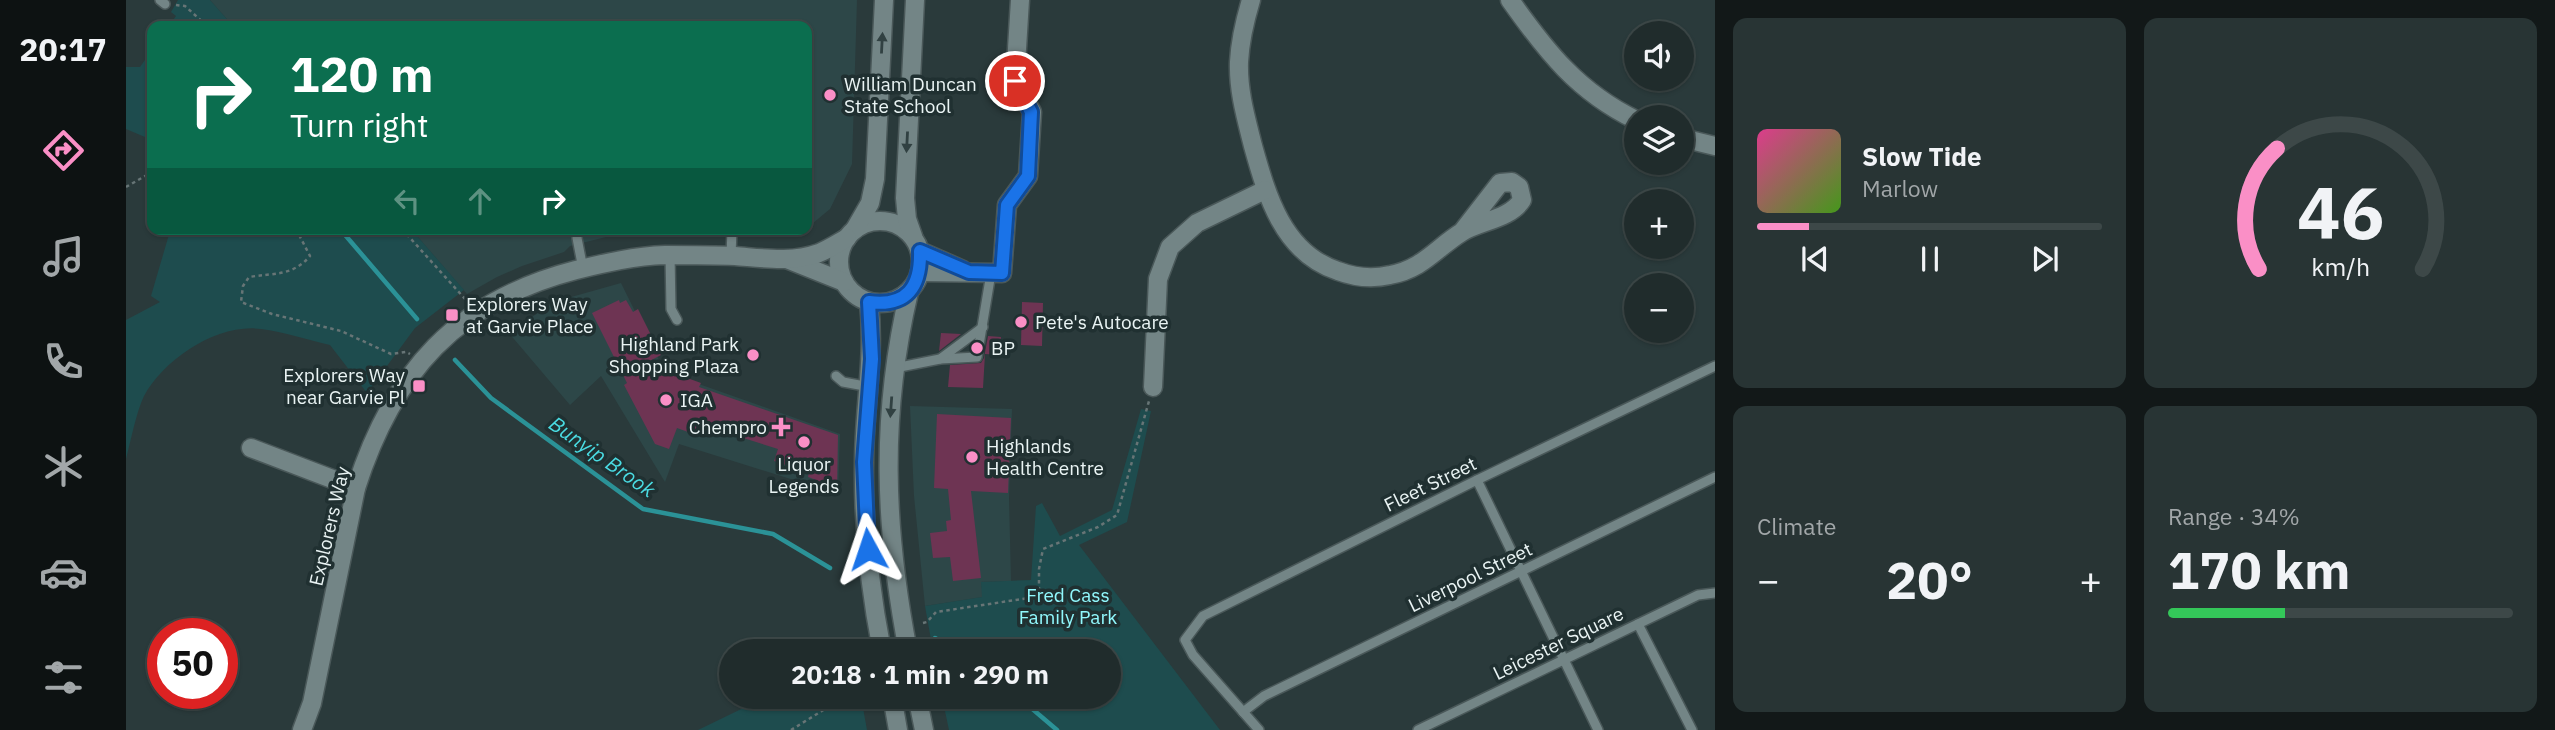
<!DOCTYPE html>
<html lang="en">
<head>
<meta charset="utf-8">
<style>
  body { margin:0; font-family:"IBM Plex Sans",sans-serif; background:#283434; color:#f1f3f6; height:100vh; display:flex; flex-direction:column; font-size:26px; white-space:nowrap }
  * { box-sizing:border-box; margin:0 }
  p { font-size:23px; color:#a2a7a9 }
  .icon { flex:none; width:38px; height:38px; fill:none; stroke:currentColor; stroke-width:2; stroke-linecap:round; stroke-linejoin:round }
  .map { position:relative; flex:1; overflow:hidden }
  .side { display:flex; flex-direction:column; gap:18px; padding:18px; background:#121818; width:840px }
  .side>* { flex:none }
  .top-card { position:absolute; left:21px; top:21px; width:665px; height:214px; border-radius:14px; box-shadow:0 2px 5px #0004,0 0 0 2px #3d4848; background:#0b6e4f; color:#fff; overflow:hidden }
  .tools { position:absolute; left:1498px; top:21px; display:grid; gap:14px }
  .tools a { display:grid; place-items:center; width:70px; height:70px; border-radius:50%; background:#202c2c; box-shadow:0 2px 5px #0004,0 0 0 2px #3d4848; font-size:35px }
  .speed { position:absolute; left:21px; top:618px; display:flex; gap:14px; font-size:35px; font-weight:700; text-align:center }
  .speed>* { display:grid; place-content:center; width:91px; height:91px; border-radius:50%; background:#202c2c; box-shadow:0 2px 5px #0004,0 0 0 2px #3d4848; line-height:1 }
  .speed .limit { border:10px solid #d22; background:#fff; color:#111 }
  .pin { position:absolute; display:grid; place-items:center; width:60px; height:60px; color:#fff; margin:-30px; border:4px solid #fff; border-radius:50%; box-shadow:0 2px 7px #0007 }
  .me { position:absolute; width:77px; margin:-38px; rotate:355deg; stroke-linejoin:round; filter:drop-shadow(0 0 5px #0008) }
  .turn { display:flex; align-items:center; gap:24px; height:147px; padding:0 28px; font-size:32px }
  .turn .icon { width:91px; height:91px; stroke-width:2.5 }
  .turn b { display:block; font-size:49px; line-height:60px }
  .lanes { display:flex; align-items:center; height:66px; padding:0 28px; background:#0003; justify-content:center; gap:35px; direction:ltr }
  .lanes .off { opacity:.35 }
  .big { font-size:52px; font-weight:700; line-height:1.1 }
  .side .tile { flex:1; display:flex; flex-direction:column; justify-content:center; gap:10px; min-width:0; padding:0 24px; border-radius:14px; background:#283434 }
  .side .dial { align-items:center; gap:0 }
  .dial svg { height:182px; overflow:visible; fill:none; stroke:#3d4848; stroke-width:7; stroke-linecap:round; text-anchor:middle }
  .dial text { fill:#f1f3f6; stroke:none }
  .song { display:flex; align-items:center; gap:21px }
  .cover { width:84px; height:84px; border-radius:10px; background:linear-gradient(135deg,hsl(330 70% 55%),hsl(100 70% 35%)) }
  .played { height:7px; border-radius:4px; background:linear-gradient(90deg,#fa8fc6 15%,#3d4848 15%) }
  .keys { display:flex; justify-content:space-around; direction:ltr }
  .heat { display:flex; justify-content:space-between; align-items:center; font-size:38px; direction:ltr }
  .charge { height:10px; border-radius:5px; background:linear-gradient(90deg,#34c759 34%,#3d4848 0) }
  .side .tiles { flex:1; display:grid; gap:18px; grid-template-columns:repeat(2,1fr) }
  .trip { position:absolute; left:593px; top:639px; width:402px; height:70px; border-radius:35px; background:#202c2c; box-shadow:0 2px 5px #0004,0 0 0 2px #3d4848; font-weight:700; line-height:70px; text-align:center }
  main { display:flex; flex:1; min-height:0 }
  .dock { display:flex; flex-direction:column; width:126px; justify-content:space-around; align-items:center; background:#0d1212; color:#a2a7a9 }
  .dock .icon { width:49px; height:49px }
  .dock .current { color:#fa8fc6 }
  .dock b { font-size:32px; color:#f1f3f6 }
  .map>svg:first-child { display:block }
  .built { fill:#2d4748 }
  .green { fill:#1e4c4e }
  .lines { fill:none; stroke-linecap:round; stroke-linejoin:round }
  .stream { stroke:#2b9297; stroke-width:4.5 }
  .building { fill:#6e3453 }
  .lane-casing { stroke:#4a5859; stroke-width:12 }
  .street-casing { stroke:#4a5859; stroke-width:21 }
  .secondary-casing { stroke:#4a5859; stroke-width:21 }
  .path { stroke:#677576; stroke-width:2.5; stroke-dasharray:3.5 3.5; stroke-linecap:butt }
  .lane { stroke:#738586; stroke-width:9 }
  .street { stroke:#738586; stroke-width:18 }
  .secondary { stroke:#738586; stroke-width:18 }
  .oneway { fill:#314142 }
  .route-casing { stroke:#114b97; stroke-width:18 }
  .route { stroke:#1a73e8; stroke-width:12 }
  .poi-dot { fill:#fa8fc6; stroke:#203031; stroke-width:2.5 }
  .labels { text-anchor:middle; stroke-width:7; stroke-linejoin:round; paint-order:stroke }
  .poi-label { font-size:19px; fill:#eaf4f4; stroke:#203031; text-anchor:start }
  .street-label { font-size:19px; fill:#eaf4f4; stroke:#203031 }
  .park-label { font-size:19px; fill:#91f8fd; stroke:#203031 }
  .water-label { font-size:21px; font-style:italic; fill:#4adbe2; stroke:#203031 }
</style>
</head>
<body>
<main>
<nav class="dock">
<b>20:17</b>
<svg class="icon current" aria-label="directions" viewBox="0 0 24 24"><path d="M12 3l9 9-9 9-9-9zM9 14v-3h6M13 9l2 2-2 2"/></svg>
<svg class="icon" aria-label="music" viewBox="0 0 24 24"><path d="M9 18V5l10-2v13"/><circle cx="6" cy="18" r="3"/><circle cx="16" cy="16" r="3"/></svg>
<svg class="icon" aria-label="phone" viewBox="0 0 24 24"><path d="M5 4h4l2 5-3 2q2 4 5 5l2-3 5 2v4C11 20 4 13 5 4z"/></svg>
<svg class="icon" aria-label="climate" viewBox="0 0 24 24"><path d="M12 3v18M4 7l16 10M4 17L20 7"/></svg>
<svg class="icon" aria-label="car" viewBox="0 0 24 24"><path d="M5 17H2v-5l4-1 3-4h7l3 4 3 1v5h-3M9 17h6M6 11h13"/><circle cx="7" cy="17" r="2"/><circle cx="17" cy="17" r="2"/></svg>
<svg class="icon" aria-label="filters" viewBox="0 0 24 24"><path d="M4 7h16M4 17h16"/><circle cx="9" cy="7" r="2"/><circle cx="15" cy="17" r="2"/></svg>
</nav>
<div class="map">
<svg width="1589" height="730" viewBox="0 0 1589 730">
  <rect width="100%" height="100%" fill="#2a3a3b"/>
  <g class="built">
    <path d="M 84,0 L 731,0 L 726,164 L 704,209 L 681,228 L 681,26 L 107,26 Z"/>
    <path d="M 285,229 L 530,229 L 500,232 L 444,246 L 438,252 L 396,266 L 371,277 L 341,294 Z"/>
    <path d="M 579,229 L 677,229 L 656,235 L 616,234 Z"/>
    <path d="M 495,283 L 539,372 L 714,434 L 712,494 L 553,444 L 539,482 L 475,376 L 444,405 L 382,332 L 431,301 Z"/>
    <path d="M 784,406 L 886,409 L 883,498 L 885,581 L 855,582 L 857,597 L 799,606 L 788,496 Z"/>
  </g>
  <g class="green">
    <path d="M 52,0 L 84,0 L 107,26 L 43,26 L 50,16 L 45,12 Z"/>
    <path d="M 26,50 L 26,140 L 0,129 L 0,67 L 14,67 Z"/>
    <path d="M 60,229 L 285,229 L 338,290 L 289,328 L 241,393 L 204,345 C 182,340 158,332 135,329 C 92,323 38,359 18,396 C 10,413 5,440 0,459 L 0,320 L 34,302 L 25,296 L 44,231 Z"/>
    <path d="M 1015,409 L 1025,411 L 1001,522 L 953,545 L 1094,730 L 823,730 L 816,697 L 984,696 L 984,651 L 807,651 L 799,606 L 856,597 L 855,582 L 905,580 L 910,506 L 916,503 L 934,536 L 986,510 Z"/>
    <path d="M 640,697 L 735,697 L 741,730 L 572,730 Z"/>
  </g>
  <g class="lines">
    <g class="stream">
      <path d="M 214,229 L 291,319"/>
      <path d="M 329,360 L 365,398 L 517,509 L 647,534 L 704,568"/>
      <path d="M 809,638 L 831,651"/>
      <path d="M 891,696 L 931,730"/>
    </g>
  </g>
  <g class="building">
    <path d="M 493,300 L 494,303 L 500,300 L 507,312 L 512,309 L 535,355 L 520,363 L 575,383 L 573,387 L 712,435 L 711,492 L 699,488 L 693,481 L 682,477 L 683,473 L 648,461 L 652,449 L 576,425 L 573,436 L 551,428 L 543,449 L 529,444 L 498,385 L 501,383 L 466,313 Z"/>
    <path d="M 896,302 L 917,303 L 916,346 L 895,345 Z"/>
    <path d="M 815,333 L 835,334 L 813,351 Z"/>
    <path d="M 862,336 L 875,337 L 874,355 L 859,354 L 857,388 L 822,387 L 824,365 L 855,363 L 858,358 Z"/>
    <path d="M 811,414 L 885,418 L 882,493 L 845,491 L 855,578 L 827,581 L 824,557 L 807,558 L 804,533 L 821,531 L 820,521 L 825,520 L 822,489 L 808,488 Z"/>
  </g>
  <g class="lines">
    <defs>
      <g id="lane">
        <path d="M 34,0 L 39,4"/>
        <path d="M 452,229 L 451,238 L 457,269"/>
        <path d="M 544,255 L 545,309 L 551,320"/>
        <path d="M 605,256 L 606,229"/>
        <path d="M 814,359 L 851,357 L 865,273"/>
        <path d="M 769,368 L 814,359 L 857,327"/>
        <path d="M 710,376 L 717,382 L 744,387"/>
        <path d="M 1351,480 L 1472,730"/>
        <path d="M 1512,624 L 1566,730"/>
        <path d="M 1117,712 L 1138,696 L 1589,477"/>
        <path d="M 1133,730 L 1067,655 L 1059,640 L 1077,616 L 1351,480 L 1589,366"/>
        <path d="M 1292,730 L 1572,595 L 1589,593"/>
      </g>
      <g id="street">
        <path d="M 1125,0 C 1119,20 1114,41 1113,62 C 1112,91 1120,118 1127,146 C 1141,196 1157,253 1212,271 C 1228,277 1247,279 1264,275 C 1297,269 1310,248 1336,232 C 1354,221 1384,219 1396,200 L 1393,187 L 1386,182 L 1374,183 L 1336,232"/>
        <path d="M 794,251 L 837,270"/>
        <path d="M 794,272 L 876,273 L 881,205 L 902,176 L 906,112 L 889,81 L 894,0"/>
        <path d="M 1027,387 L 1032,279 L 1044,247 L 1071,223 L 1139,190"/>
        <path d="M 125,448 L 230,488"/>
      </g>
      <g id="secondary">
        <path d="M 1384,0 C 1420,51 1452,92 1510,120"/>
        <path d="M 1556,138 L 1589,146"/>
        <circle cx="754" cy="262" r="41"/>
        <path d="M 729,229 L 744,203 L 749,179 L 758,0"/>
        <path d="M 787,236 L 781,219 L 779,198 L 789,0"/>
        <path d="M 663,260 L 718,282"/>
        <path d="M 743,302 C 749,358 738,408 738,463 C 737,526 744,590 756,651"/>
        <path d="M 782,651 C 758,526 754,416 783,292"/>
        <path d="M 766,696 L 772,730"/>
        <path d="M 791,696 L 798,730"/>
        <path d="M 176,730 L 186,703 L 230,488 C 267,372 330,301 450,270 C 479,263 509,256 539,255 C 562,255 586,255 609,256 C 636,258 666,263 693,253 C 703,249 712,243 721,238"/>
      </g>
    </defs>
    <use href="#lane" class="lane-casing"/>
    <use href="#street" class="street-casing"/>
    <use href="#secondary" class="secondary-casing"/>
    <g class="path">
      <path d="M 50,5 L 59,6 L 81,26"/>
      <path d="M 0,187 L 26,172"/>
      <path d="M 170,229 L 184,256 C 167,276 148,273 123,277 L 117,286 L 115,302 L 146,314 L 215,331 L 265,354 L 280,352 L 284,354"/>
      <path d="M 276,229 L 340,300"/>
      <path d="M 797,623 L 801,622 L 810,612 L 903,598 L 913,594 L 913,569 L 917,549 L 972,527 L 991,515 L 1023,401"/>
      <path d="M 665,730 L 699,709 L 749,698"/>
    </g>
    <use href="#lane" class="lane"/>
    <use href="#street" class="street"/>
    <use href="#secondary" class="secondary"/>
  </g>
  <defs><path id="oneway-solid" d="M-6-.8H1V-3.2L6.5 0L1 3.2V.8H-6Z" transform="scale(1.75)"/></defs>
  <g class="oneway">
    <use href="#oneway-solid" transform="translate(756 43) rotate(-87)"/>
    <use href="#oneway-solid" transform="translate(781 142) rotate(93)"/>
    <use href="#oneway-solid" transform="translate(765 407) rotate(94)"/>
  </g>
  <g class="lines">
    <defs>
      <path id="route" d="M 742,549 L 738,462 L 746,359 L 743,302 C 781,307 795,287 794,251 L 843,272 L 876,273 L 881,205 L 902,176 L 905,112 L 889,81"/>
    </defs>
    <use href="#route" class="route-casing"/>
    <use href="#route" class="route"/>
  </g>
  <g class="poi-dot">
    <circle cx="704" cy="95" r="7"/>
    <rect x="319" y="308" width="14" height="14" rx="3.5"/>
    <circle cx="895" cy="322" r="7"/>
    <circle cx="851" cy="348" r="7"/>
    <circle cx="627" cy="355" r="7"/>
    <rect x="286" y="379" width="14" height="14" rx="3.5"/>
    <circle cx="540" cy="400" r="7"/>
    <path d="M651.5 416.5h7v7h7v7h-7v7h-7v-7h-7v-7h7z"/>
    <circle cx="678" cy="442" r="7"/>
    <circle cx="846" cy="457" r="7"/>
  </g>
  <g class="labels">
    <g class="poi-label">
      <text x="718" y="91">William Duncan<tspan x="718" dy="22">State School</tspan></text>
      <text x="340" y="311">Explorers Way<tspan x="340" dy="22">at Garvie Place</tspan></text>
      <text x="909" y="329">Pete's Autocare</text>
      <text x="613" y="351" text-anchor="end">Highland Park<tspan x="613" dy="22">Shopping Plaza</tspan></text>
      <text x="865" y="355">BP</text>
      <text x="279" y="382" text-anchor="end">Explorers Way<tspan x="279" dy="22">near Garvie Pl</tspan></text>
      <text x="554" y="407">IGA</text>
      <text x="641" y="434" text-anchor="end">Chempro</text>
      <text x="860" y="453">Highlands<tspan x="860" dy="22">Health Centre</tspan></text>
      <text x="678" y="471" text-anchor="middle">Liquor<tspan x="678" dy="22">Legends</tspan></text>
    </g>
    <g class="street-label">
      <text transform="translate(1304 484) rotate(-26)" y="7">Fleet Street</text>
      <text transform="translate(203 526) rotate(-77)" y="7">Explorers Way</text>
      <text transform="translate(1344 577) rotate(-26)" y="7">Liverpool Street</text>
      <text transform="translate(1432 643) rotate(-26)" y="7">Leicester Square</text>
    </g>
    <g class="park-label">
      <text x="942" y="602">Fred Cass<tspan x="942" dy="22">Family Park</tspan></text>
    </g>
    <g class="water-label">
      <text transform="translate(476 457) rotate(35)" y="7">Bunyip Brook</text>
    </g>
  </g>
</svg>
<div class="tools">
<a><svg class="icon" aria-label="sound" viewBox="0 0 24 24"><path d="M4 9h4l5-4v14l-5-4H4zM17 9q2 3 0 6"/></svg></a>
<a><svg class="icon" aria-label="layers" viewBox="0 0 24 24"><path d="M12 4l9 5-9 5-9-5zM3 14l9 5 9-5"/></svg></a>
<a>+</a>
<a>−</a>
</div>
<div class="speed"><div class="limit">50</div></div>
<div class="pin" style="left:889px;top:81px;background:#d93025"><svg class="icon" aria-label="arrive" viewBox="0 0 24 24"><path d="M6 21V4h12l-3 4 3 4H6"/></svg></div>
<svg class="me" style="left:742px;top:549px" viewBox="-20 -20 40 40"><path d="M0-17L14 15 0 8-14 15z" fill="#1a73e8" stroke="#fff" stroke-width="4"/></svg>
<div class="trip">20:18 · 1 min · 290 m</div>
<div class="top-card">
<div class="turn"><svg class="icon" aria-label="right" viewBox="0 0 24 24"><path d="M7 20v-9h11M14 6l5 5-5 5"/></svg><div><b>120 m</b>Turn right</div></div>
<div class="lanes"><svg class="icon off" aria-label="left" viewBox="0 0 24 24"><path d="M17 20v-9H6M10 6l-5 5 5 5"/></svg><svg class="icon off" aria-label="ahead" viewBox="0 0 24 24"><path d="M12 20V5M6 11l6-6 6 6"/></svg><svg class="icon" aria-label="right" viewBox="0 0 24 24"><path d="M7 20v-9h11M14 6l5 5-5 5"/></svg></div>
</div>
</div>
<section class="side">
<div class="tiles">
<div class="tile">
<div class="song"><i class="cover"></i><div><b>Slow Tide</b><p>Marlow</p></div></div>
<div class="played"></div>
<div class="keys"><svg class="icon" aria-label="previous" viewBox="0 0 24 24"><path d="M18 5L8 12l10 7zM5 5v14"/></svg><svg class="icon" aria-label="pause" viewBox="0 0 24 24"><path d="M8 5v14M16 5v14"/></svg><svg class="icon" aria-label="next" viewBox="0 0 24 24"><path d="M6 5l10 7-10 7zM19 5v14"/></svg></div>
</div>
<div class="tile dial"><svg viewBox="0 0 100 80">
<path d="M14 69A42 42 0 1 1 86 69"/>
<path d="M14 69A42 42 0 0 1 22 16" stroke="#fa8fc6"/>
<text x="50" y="56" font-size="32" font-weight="700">46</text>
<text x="50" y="72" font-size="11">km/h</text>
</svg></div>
<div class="tile"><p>Climate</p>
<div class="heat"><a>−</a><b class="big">20°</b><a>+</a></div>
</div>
<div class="tile"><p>Range · 34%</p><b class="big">170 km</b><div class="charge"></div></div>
</div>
</section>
</main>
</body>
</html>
